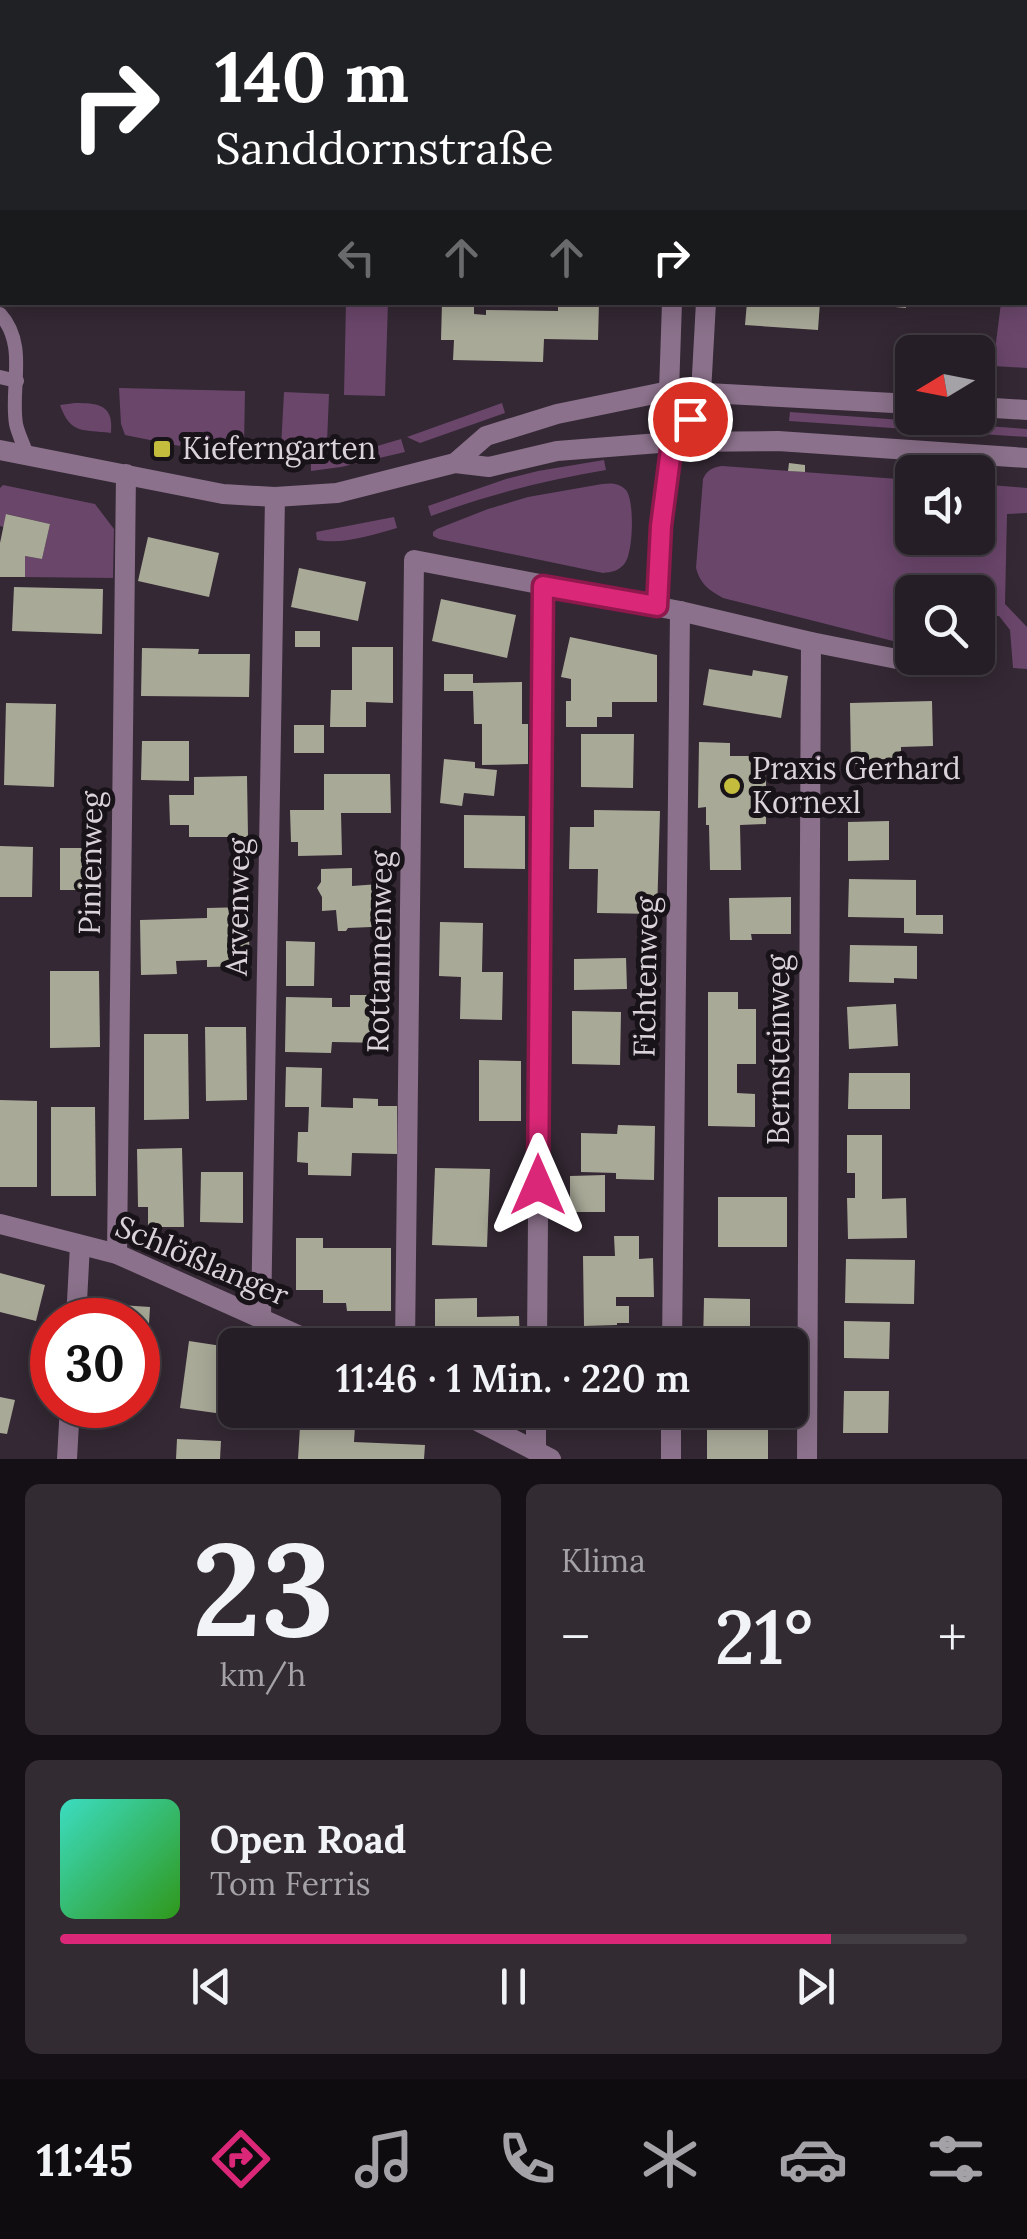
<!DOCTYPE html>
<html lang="de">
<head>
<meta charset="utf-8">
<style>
  body { margin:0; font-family:Lora,serif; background:#322b32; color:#f1f3f6; height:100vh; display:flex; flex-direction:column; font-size:38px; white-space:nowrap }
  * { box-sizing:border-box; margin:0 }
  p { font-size:32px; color:#a4a2a7 }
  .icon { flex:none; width:55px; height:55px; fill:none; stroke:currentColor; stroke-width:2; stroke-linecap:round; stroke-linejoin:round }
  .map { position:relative; height:1459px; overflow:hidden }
  .panel { display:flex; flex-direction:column; gap:25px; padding:25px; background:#151015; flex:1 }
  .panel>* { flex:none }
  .banner { position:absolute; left:0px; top:0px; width:1028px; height:305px; box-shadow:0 5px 25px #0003,0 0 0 2px #423c43; background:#202124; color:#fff; overflow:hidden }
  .needle { width:65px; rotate:260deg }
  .controls { position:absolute; left:895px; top:335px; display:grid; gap:20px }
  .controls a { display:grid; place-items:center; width:100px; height:100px; border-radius:15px; background:#261e26; box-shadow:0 5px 25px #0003,0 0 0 2px #423c43; font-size:50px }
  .speed { position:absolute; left:30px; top:1298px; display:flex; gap:20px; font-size:50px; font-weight:700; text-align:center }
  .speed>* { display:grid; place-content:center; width:130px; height:130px; border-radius:50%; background:#261e26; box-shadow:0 5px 25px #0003,0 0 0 2px #423c43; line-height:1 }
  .speed .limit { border:15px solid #d22; background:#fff; color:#111 }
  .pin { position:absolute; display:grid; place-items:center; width:85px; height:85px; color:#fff; margin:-42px; border:5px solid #fff; border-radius:50%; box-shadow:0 2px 10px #0007 }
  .me { position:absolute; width:110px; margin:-55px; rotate:0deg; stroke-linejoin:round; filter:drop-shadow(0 0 8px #0008) }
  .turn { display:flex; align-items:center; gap:35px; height:210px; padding:0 50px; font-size:45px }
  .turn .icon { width:130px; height:130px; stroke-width:2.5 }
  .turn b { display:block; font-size:70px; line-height:85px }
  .lanes { display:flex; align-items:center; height:95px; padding:0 50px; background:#0003; justify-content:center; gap:50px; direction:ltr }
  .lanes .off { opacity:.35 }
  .big { font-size:75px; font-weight:600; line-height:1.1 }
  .panel .tile { flex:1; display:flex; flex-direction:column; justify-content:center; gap:15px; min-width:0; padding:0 35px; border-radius:15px; background:#322b32 }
  .panel .dial { align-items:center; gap:0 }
  .dial b { font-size:130px; line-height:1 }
  .song { display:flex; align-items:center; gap:30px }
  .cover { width:120px; height:120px; border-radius:15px; background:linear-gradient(135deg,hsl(170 70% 55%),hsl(110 70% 35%)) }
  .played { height:10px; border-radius:5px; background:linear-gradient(90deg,#db2777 85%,#423c43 85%) }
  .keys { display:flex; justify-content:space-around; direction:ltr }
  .heat { display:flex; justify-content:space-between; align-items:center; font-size:55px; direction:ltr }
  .panel .tiles { flex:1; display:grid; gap:25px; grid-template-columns:1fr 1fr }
  .tile:last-child { grid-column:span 2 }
  .trip { position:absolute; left:218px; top:1328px; width:590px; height:100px; border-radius:15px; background:#261e26; box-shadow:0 5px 25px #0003,0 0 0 2px #423c43; font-weight:600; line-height:100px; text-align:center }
  .dock { display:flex; height:160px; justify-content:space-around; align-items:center; background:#0f0c0f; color:#a4a2a7 }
  .dock .icon { width:70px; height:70px }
  .dock .active { color:#db2777 }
  .dock b { font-size:45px; color:#f1f3f6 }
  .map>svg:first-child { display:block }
  .green { fill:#6a466b }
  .building { fill:#a9a998 }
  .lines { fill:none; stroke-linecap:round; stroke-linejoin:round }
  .lane { stroke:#8b718b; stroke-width:14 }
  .street { stroke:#8b718b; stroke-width:20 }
  .rail { stroke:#877e87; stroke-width:8 }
  .route-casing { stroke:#8e194d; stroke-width:25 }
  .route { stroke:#db2777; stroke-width:18 }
  .poi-dot { fill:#c4bc3d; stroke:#181318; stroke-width:4 }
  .labels { text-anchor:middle; stroke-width:10; stroke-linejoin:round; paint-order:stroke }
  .poi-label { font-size:30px; fill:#dad3da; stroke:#181318; text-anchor:start }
  .street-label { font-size:30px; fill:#dad3da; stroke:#181318 }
</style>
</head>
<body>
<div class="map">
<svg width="1027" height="1459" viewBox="0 0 1027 1459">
  <rect width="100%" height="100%" fill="#332833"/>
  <g class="green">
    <path d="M 1027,254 L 1027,368 L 993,366 L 1001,303 L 1025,302 L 1025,258 Z"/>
    <path d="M 346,303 L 388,303 L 385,396 L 344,395 Z"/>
    <path d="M 119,388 L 245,391 L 244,446 L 230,450 L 205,449 L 205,440 L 182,437 L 180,446 L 125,435 L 121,424 Z"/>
    <path d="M 284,392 L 329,394 L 327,443 L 281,448 Z"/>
    <path d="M 75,403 C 99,403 114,405 111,433 C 82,429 71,435 60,405 Z"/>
    <path d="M 502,403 L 505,413 L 420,443 L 407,437 Z"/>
    <path d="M 790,412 L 1027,429 L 1027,437 L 789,421 Z"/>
    <path d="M 401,439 L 405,452 L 341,467 L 311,471 L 311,459 L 367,449 Z"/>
    <path d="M 604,460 L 606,470 C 545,480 488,495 431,516 L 428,506 L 506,479 L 538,471 Z"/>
    <path d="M 722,466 L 912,480 L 912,538 L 978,538 L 978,484 L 1027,488 L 1027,513 L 1007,514 L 1005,604 L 1027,627 L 1027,669 L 1013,668 L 1010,630 L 999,616 L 978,616 L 978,592 L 912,592 L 912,636 L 893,641 L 723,598 C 710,591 700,584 696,568 L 703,479 C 707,470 713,467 722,466 Z"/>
    <path d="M 602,484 C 611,483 619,483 626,490 C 635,501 633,553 625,563 C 619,571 612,572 603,573 L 439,539 L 433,536 L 433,532 L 437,529 L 488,509 L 528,497 Z"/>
    <path d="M 3,485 L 95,504 L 114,529 L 113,578 L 25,577 L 25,556 L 42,559 L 50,524 L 7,514 L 4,527 L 0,526 L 0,488 Z"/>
    <path d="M 394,517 L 397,528 C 372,535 343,545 317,540 L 316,532 Z"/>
  </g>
  <g class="building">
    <path d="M 442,302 L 474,302 L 474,314 L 486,315 L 486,310 L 558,311 L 558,302 L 599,302 L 598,340 L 544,339 L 543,362 L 453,360 L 454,340 L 441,340 Z"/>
    <path d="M 747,302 L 820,302 L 818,330 L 745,325 Z"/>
    <path d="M 873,302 L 906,302 L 906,308 L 873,305 Z"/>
    <path d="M 789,463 L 805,465 L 805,472 L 788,471 Z"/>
    <path d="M 6,514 L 50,524 L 42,559 L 25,556 L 25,577 L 0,577 L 0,543 Z"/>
    <path d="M 148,537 L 219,553 L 209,597 L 138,581 Z"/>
    <path d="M 299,568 L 366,582 L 358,621 L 291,607 Z"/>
    <path d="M 14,587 L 103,589 L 102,634 L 12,631 Z"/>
    <path d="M 441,599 L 516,615 L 507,658 L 432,641 Z"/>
    <rect x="295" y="631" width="25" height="16"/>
    <path d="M 570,637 L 657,655 L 657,702 L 612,702 L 612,717 L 597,717 L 597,727 L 566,727 L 566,701 L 571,701 L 571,679 L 561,677 Z"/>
    <path d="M 352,647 L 393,647 L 393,703 L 366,702 L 366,727 L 330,727 L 331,690 L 352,690 Z"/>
    <path d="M 142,648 L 199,649 L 198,654 L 250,654 L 249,697 L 141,696 Z"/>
    <path d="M 709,669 L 752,676 L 753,670 L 788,676 L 781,718 L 703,705 Z"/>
    <path d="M 444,674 L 473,674 L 473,683 L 522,682 L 522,724 L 528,724 L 528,764 L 482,765 L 482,724 L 474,724 L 473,691 L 444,691 Z"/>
    <path d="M 932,701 L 933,746 L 901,747 L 901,763 L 851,764 L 850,703 Z"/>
    <path d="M 6,703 L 56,704 L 54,787 L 4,785 Z"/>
    <rect x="294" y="725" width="30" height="28"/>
    <path d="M 581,734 L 634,734 L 633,788 L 581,787 Z"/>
    <path d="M 142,741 L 189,741 L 189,781 L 141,780 Z"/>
    <path d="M 699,742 L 730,743 L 730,756 L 766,756 L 766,824 L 740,825 L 741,870 L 710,870 L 709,825 L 706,825 L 706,807 L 698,808 Z"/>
    <path d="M 444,759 L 475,762 L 475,768 L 497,770 L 494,796 L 464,793 L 462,806 L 440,803 Z"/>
    <path d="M 324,774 L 390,774 L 391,813 L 341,813 L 342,855 L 298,856 L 298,842 L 291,842 L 290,810 L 324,810 Z"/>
    <path d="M 247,776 L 248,837 L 189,837 L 189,825 L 170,825 L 169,795 L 194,795 L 194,777 Z"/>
    <path d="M 594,810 L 660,811 L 657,914 L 597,913 L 598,869 L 569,869 L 570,827 L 594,827 Z"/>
    <path d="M 464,815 L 525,816 L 525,869 L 464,868 Z"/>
    <path d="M 889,821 L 889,860 L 848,861 L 848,822 Z"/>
    <path d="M 0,846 L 33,847 L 32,897 L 0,897 Z"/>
    <path d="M 60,848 L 101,848 L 102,890 L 60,890 Z"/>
    <path d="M 352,868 L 352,886 L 379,884 L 379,892 L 393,892 L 394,926 L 348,928 L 346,931 L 338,931 L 336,910 L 322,911 L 322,897 L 317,888 L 321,882 L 321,869 Z"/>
    <path d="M 849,879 L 916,880 L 916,915 L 943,915 L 943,934 L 904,933 L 904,918 L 848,917 Z"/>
    <path d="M 791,897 L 791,934 L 751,934 L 752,940 L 730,940 L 729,898 Z"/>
    <path d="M 248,907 L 250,966 L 207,967 L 207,960 L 176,961 L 177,974 L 141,975 L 140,920 L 207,918 L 207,908 Z"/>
    <path d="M 440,922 L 483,923 L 482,972 L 503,972 L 502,1020 L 460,1019 L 461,977 L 439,976 Z"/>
    <path d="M 286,941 L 315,942 L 314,986 L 286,986 Z"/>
    <path d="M 850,945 L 917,946 L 917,979 L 894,978 L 894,983 L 849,982 Z"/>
    <path d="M 626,958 L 627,989 L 574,990 L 574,959 Z"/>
    <path d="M 50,971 L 99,971 L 100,1047 L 50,1048 Z"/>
    <path d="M 708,992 L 738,992 L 738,1009 L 756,1009 L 756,1064 L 737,1064 L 737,1093 L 755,1094 L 755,1127 L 708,1126 Z"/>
    <path d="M 350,995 L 373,995 L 373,1008 L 388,1008 L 388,1043 L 332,1042 L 331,1053 L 285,1052 L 286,997 L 332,998 L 332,1007 L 350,1007 Z"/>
    <path d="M 896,1004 L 898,1046 L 849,1049 L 847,1007 Z"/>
    <path d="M 572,1011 L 621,1012 L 620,1065 L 572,1064 Z"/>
    <path d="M 205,1027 L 246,1027 L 247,1100 L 206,1101 Z"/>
    <path d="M 144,1034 L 188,1034 L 189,1119 L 144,1120 Z"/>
    <path d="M 479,1060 L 521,1061 L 521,1121 L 479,1121 Z"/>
    <path d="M 286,1067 L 322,1068 L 321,1107 L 353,1108 L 353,1098 L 378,1099 L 378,1106 L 397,1106 L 397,1154 L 352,1153 L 351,1176 L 308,1175 L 308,1163 L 297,1162 L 298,1132 L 308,1132 L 309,1107 L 285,1107 Z"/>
    <path d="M 849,1073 L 910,1073 L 910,1109 L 848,1109 Z"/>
    <path d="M 0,1100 L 37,1101 L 37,1187 L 0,1187 Z"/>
    <path d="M 51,1107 L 95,1107 L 96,1196 L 51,1196 Z"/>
    <path d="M 618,1125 L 655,1126 L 654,1180 L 616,1179 L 616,1173 L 581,1172 L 581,1133 L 617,1134 Z"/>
    <path d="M 847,1135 L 882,1135 L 882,1199 L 906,1198 L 907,1238 L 848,1239 L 847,1198 L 855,1198 L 855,1173 L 847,1173 Z"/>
    <path d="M 182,1148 L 184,1227 L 148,1227 L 148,1207 L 138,1207 L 137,1149 Z"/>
    <path d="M 435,1168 L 490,1169 L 487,1247 L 432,1245 Z"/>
    <path d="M 201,1172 L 243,1172 L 243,1223 L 200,1222 Z"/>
    <path d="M 605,1175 L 605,1212 L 570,1212 L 570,1176 Z"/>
    <rect x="718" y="1197" width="69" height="50"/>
    <path d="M 614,1236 L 639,1236 L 639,1259 L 653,1258 L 654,1297 L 616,1297 L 616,1306 L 629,1306 L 629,1323 L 617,1323 L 617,1325 L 584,1326 L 583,1256 L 615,1256 Z"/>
    <path d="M 296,1238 L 323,1238 L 323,1248 L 391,1248 L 391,1311 L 347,1311 L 346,1303 L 323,1303 L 323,1290 L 296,1290 Z"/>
    <path d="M 846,1259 L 915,1260 L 914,1304 L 845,1303 Z"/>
    <path d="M 0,1273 L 45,1285 L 36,1321 L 0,1312 Z"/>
    <path d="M 477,1298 L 477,1317 L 519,1316 L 520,1345 L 431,1345 L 431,1327 L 435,1327 L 435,1299 Z"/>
    <path d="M 704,1298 L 750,1299 L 750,1345 L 703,1345 Z"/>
    <path d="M 106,1304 L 150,1307 L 145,1392 L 138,1391 L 138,1320 L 104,1320 Z"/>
    <path d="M 844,1321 L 890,1322 L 889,1359 L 844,1358 Z"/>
    <path d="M 625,1340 L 625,1345 L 570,1345 L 570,1341 Z"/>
    <path d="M 189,1341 L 235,1348 L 235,1383 L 230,1415 L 180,1408 Z"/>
    <path d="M 844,1391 L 889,1391 L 888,1433 L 843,1433 Z"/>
    <path d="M 0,1397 L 15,1400 L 7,1434 L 0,1433 Z"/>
    <path d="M 301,1410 L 356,1410 L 354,1442 L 425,1445 L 424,1459 L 298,1459 Z"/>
    <path d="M 581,1410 L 653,1410 L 654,1427 L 582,1429 Z"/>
    <rect x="707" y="1420" width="61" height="39"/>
    <path d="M 177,1439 L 221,1441 L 220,1459 L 176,1459 Z"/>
  </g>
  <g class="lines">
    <g class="lane">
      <path d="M 0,314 C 28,345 10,387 16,424 C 18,434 24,445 27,455"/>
      <path d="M 0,377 L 17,381"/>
    </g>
    <g class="street">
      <path d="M 698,2 L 698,0"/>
      <path d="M 978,407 L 1027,410"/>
      <path d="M 672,442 L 690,419 L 701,393 L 706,302"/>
      <path d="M 0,450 L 223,494 L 275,497 L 337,493 L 455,463 L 489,467 L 557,451 L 672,442 L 778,441 L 1027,458"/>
      <path d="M 455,463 L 486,436 L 557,414 L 669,391 L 912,404"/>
      <path d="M 657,606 L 661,527 L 672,442 L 669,391 L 672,302"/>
      <path d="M 0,1224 L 117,1254 L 320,1345"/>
      <path d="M 117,1254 L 126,474"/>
      <path d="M 261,1318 L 275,497"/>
      <path d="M 76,1320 L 80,1245"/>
      <path d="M 405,1345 L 414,560 L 680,611 L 811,642 L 922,664 L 947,658"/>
      <path d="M 537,1345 L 543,586"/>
      <path d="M 672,1345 L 680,611"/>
      <path d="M 456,1410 L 551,1459"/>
      <path d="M 536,1451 L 536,1410"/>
      <path d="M 67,1459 L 70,1405"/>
      <path d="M 671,1459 L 671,1410"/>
      <path d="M 807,1459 L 811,642"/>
    </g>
    <g class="rail">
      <path d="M 617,2 L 623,0"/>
      <path d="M 654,2 L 659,0"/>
      <path d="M 0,169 L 2,169"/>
      <path d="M 0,187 L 2,186"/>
      <path d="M 0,212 L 2,212"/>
    </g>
  </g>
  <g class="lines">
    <defs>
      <path id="route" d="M 538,1185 L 543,586 L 657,606 L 661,526 L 672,442 L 690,419"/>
    </defs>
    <use href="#route" class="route-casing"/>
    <use href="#route" class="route"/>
  </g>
  <g class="poi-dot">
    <rect x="152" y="439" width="20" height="20" rx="5"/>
    <circle cx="732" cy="786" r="10"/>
  </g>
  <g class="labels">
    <g class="poi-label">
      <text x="182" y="459">Kieferngarten</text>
      <text x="752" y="779">Praxis Gerhard<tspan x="752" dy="34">Kornexl</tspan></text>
    </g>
    <g class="street-label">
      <text transform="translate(91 863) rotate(-89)" y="10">Pinienweg</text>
      <text transform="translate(238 907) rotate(-89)" y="10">Arvenweg</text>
      <text transform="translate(380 952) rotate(-89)" y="10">Rottannenweg</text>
      <text transform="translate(646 977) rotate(-89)" y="10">Fichtenweg</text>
      <text transform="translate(779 1050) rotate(-90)" y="10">Bernsteinweg</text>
      <text transform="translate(202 1261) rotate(23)" y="10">Schlößlanger</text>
    </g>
  </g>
</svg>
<div class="controls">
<a><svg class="needle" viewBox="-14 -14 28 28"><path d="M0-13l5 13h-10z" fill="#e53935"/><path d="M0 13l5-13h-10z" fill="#a4a2a7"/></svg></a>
<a><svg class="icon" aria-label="sound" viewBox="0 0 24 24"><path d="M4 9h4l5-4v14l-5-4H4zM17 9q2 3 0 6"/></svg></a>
<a><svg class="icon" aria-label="search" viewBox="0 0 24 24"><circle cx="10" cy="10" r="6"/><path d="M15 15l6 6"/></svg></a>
</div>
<div class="speed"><div class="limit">30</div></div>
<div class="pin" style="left:690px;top:419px;background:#d93025"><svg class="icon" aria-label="arrive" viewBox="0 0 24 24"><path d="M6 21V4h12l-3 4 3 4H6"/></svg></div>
<svg class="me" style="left:538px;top:1185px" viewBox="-20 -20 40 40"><path d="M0-17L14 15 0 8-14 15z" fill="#db2777" stroke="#fff" stroke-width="4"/></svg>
<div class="trip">11:46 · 1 Min. · 220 m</div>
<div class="banner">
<div class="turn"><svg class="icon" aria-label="right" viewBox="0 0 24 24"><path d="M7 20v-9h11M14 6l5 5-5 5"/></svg><div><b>140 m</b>Sanddornstraße</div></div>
<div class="lanes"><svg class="icon off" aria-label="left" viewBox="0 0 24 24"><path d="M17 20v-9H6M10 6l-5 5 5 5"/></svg><svg class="icon off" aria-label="ahead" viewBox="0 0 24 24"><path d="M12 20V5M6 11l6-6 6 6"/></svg><svg class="icon off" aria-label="ahead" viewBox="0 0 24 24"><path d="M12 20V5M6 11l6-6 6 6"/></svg><svg class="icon" aria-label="right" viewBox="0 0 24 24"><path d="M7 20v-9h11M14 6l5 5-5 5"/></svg></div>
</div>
</div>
<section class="panel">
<div class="tiles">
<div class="tile dial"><b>23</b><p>km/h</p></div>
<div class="tile"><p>Klima</p>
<div class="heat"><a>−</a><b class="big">21°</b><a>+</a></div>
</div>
<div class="tile">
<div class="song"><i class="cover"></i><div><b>Open Road</b><p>Tom Ferris</p></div></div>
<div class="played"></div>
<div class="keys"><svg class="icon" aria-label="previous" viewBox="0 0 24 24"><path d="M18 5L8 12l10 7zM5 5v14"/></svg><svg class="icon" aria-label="pause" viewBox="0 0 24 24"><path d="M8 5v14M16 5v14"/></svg><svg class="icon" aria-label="next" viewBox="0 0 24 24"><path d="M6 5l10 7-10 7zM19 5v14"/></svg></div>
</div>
</div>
</section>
<nav class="dock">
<b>11:45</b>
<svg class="icon active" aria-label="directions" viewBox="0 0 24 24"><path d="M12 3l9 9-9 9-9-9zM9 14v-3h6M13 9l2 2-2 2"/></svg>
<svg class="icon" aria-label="music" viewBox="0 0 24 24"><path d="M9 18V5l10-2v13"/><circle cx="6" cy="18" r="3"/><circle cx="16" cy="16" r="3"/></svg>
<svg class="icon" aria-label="phone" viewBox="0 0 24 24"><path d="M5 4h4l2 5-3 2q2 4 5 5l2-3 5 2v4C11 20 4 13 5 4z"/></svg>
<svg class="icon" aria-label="climate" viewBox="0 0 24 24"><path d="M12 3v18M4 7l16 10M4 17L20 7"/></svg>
<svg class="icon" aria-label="car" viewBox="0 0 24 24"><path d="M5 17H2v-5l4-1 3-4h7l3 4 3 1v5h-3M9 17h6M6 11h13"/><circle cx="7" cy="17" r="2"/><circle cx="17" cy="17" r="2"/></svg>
<svg class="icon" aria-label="filters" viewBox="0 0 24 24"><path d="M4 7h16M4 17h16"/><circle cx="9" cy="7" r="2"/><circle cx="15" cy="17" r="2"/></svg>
</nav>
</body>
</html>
